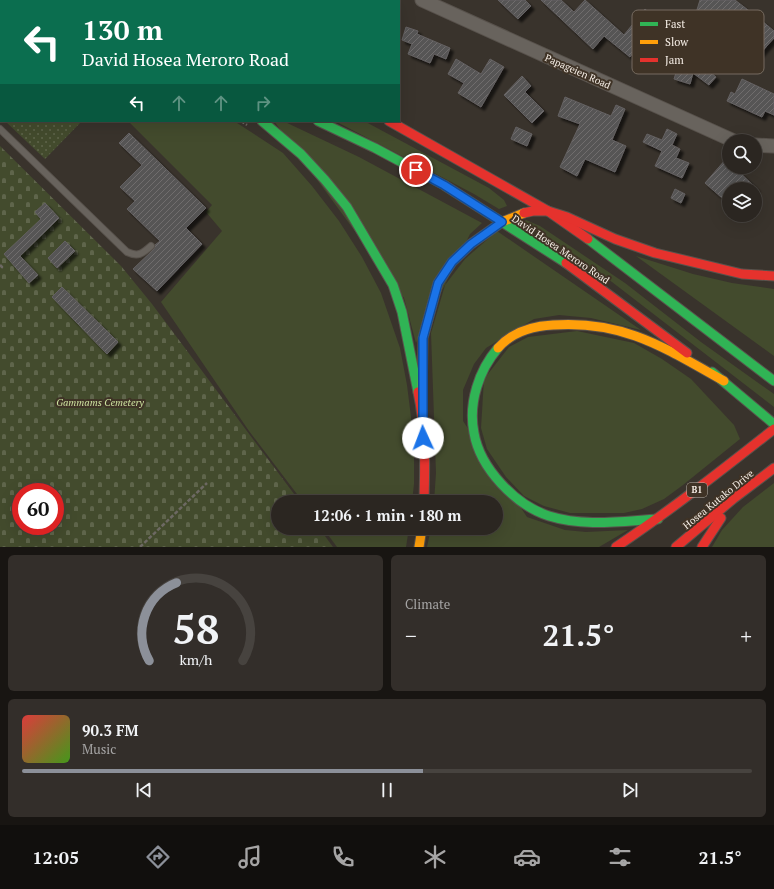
<!DOCTYPE html>
<html lang="en">
<head>
<meta charset="utf-8">
<style>
  body { margin:0; font-family:"PT Serif",serif; background:#332e2a; color:#f1f3f6; height:100vh; display:flex; flex-direction:column; font-size:15px; white-space:nowrap }
  * { box-sizing:border-box; margin:0 }
  p { font-size:13px; color:#a6a5a5 }
  .icon { flex:none; width:22px; height:22px; fill:none; stroke:currentColor; stroke-width:2; stroke-linecap:round; stroke-linejoin:round }
  .map { position:relative; height:547px; overflow:hidden }
  .panel { display:flex; flex-direction:column; gap:8px; padding:8px; background:#181512; flex:1 }
  .panel>* { flex:none }
  .banner { position:absolute; left:0px; top:0px; width:400px; height:122px; box-shadow:0 4px 16px #0002,0 0 0 1px #47433f; background:#0b6e4f; color:#fff; overflow:hidden }
  .controls { position:absolute; left:722px; top:134px; display:grid; gap:8px }
  .controls a { display:grid; place-items:center; width:40px; height:40px; border-radius:50%; background:#2b2621; box-shadow:0 4px 16px #0002,0 0 0 1px #47433f; font-size:20px }
  .speed { position:absolute; left:12px; top:483px; display:flex; gap:8px; font-size:20px; font-weight:700; text-align:center }
  .speed>* { display:grid; place-content:center; width:52px; height:52px; border-radius:50%; background:#2b2621; box-shadow:0 4px 16px #0002,0 0 0 1px #47433f; line-height:1 }
  .speed .limit { border:6px solid #d22; background:#fff; color:#111 }
  .pin { position:absolute; display:grid; place-items:center; width:34px; height:34px; color:#fff; margin:-17px; border:2px solid #fff; border-radius:50%; box-shadow:0 1px 4px #0007 }
  .me { position:absolute; width:44px; margin:-22px; rotate:358deg; stroke-linejoin:round; filter:drop-shadow(0 0 3px #0008) }
  .turn { display:flex; align-items:center; gap:14px; height:84px; padding:0 16px; font-size:18px }
  .turn .icon { width:52px; height:52px; stroke-width:2.5 }
  .turn b { display:block; font-size:28px; line-height:34px }
  .lanes { display:flex; align-items:center; height:38px; padding:0 16px; background:#0003; justify-content:center; gap:20px; direction:ltr }
  .lanes .off { opacity:.35 }
  .big { font-size:30px; font-weight:800; line-height:1.1 }
  .panel .widget { flex:1; display:flex; flex-direction:column; justify-content:center; gap:6px; min-width:0; padding:0 14px; border-radius:6px; background:#332e2a }
  .panel .dial { align-items:center; gap:0 }
  .dial svg { height:104px; overflow:visible; fill:none; stroke:#47433f; stroke-width:7; stroke-linecap:round; text-anchor:middle }
  .dial text { fill:#f1f3f6; stroke:none }
  .song { display:flex; align-items:center; gap:12px }
  .cover { width:48px; height:48px; border-radius:6px; background:linear-gradient(135deg,hsl(0 70% 55%),hsl(100 70% 35%)) }
  .played { height:4px; border-radius:2px; background:linear-gradient(90deg,#8c9099 55%,#47433f 55%) }
  .keys { display:flex; justify-content:space-around; direction:ltr }
  .heat { display:flex; justify-content:space-between; align-items:center; font-size:22px; direction:ltr }
  .panel .tiles { flex:1; display:grid; gap:8px; grid-template-columns:1fr 1fr }
  .widget:last-child { grid-column:span 2 }
  .trip { position:absolute; left:271px; top:495px; width:232px; height:40px; border-radius:20px; background:#2b2621; box-shadow:0 4px 16px #0002,0 0 0 1px #47433f; font-weight:800; line-height:40px; text-align:center }
  .tabs { display:flex; height:64px; justify-content:space-around; align-items:center; background:#110f0d; color:#a6a5a5 }
  .tabs .icon { width:28px; height:28px }
  .tabs .active { color:#8c9099 }
  .tabs b { font-size:18px; color:#f1f3f6 }
  .map>svg:first-child { display:block }
  .grass { fill:#434b2d }
  .cemetery { fill:url(#cemetery-stones); fill-rule:evenodd }
  .park { fill:url(#park-dots) }
  .building { fill:url(#building-hatch); stroke:#646162; filter:url(#shadow) }
  .lines { fill:none; stroke-linecap:round; stroke-linejoin:round }
  .lane-casing { stroke:#58524c; stroke-width:8 }
  .street-casing { stroke:#58524c; stroke-width:15 }
  .fast-casing { stroke:#58524c; stroke-width:11 }
  .slow-casing { stroke:#58524c; stroke-width:11 }
  .jam-casing { stroke:#58524c; stroke-width:11 }
  .path { stroke:#6d6963; stroke-width:2.5; stroke-dasharray:4 2; stroke-linecap:butt }
  .lane { stroke:#68635d; stroke-width:6 }
  .street { stroke:#68635d; stroke-width:13 }
  .fast { stroke:#30b455; stroke-width:9 }
  .slow { stroke:#ff9f0a; stroke-width:9 }
  .jam { stroke:#e5322d; stroke-width:9 }
  .route-casing { stroke:#114b97; stroke-width:10 }
  .route { stroke:#1a73e8; stroke-width:7 }
  .labels { text-anchor:middle; stroke-width:4; stroke-linejoin:round; paint-order:stroke }
  .shield { fill:#3f3326; stroke:#c0b7ad; stroke-width:1 }
  .shield-label { font-size:9px; font-weight:bold; fill:#f7efe7 }
  .street-label { font-size:10px; fill:#f7efe7; stroke:#3f3326 }
  .park-label { font-size:10px; font-style:italic; fill:#cde29f; stroke:#3f3326 }
  .key { fill:#3f3326; stroke:#766b60; stroke-width:1 }
  .key-label { font-size:11px; fill:#f7efe7 }
</style>
</head>
<body>
<div class="map">
<svg width="774" height="547" viewBox="0 0 774 547">
  <defs>
    <pattern id="cemetery-stones" width="16" height="16" patternUnits="userSpaceOnUse"><rect width="16" height="16" fill="#434b2d"/><path d="M2 7V4a2 2 0 0 1 4 0v3zM10 15v-3a2 2 0 0 1 4 0v3z" fill="#5f654b"/></pattern>
    <pattern id="park-dots" width="8" height="8" patternUnits="userSpaceOnUse"><rect width="8" height="8" fill="#434b2d"/><path d="M2 2h.1M6 6h.1" fill="none" stroke="#5f654b" stroke-width="1.8" stroke-linecap="round"/></pattern>
    <pattern id="building-hatch" width="6" height="6" patternUnits="userSpaceOnUse"><rect width="6" height="6" fill="#565454"/><path d="M-1 1l2-2M0 6l6-6M5 7l2-2" fill="none" stroke="#6f6d6d"/></pattern>
    <filter id="shadow"><feDropShadow dx="3.5" dy="3.5" stdDeviation="1" flood-color="#0009"/></filter>
  </defs>
  <rect width="100%" height="100%" fill="#39332c"/>
  <g class="grass">
    <path d="M 128,121 L 234,121 L 283,153 L 312,186 L 339,221 L 362,257 L 381,293 L 400,348 L 407,385 L 414,441 L 414,484 L 412,502 L 303,502 L 249,431 L 161,302 L 222,231 L 206,212 L 212,205 Z"/>
    <path d="M 274,121 L 283,121 L 359,157 L 482,223 L 470,234 L 416,343 L 404,298 Z"/>
    <path d="M 335,121 L 364,121 L 489,188 L 504,200 L 507,206 L 499,209 L 474,194 Z"/>
    <path d="M 526,220 L 540,226 L 625,283 L 701,342 L 774,394 L 774,407 L 612,282 L 526,225 L 524,222 Z"/>
    <path d="M 497,231 L 641,330 L 591,318 L 559,315 L 534,319 L 486,348 L 474,364 L 463,390 L 463,421 L 527,517 L 565,530 L 586,532 L 628,530 L 599,547 L 427,547 L 431,528 L 496,528 L 496,502 L 434,502 L 436,473 L 431,333 L 445,285 L 465,259 Z"/>
    <path d="M 636,256 L 693,274 L 732,283 L 774,289 L 774,356 Z"/>
    <path d="M 577,331 L 634,343 L 662,359 L 691,379 L 734,425 L 740,439 L 683,485 L 664,499 L 642,509 L 624,513 L 570,513 L 544,506 L 524,496 L 506,477 L 487,449 L 481,428 L 484,379 L 509,347 L 528,337 Z"/>
    <path d="M 774,483 L 774,547 L 712,547 L 722,530 L 743,507 Z"/>
    <path d="M 323,528 L 409,528 L 406,547 L 337,547 Z"/>
  </g>
  <path class="cemetery" d="M 0,146 L 121,266 L 152,304 L 300,502 L 278,502 L 278,528 L 319,528 L 333,547 L 0,547 ZM 21,492 L 55,492 L 55,526 L 21,526 Z"/>
  <path class="park" d="M 5,121 L 82,121 L 45,159 Z"/>
  <g class="building">
    <path d="M 498,0 L 525,0 L 531,6 L 518,19 Z"/>
    <path d="M 541,0 L 561,0 L 574,12 L 585,0 L 624,35 L 645,9 L 653,16 L 639,34 L 660,52 L 651,63 L 635,50 L 630,57 L 604,36 L 593,49 Z"/>
    <path d="M 700,0 L 735,0 L 761,20 L 752,32 L 724,11 L 712,26 L 696,13 Z"/>
    <path d="M 762,21 L 774,31 L 774,38 L 758,56 L 750,49 Z"/>
    <path d="M 406,27 L 418,31 L 417,34 L 450,48 L 446,59 L 434,54 L 430,63 L 408,54 L 412,44 L 402,40 Z"/>
    <path d="M 684,48 L 702,55 L 699,63 L 716,77 L 709,85 L 693,73 L 690,84 L 674,79 Z"/>
    <path d="M 456,59 L 481,74 L 490,59 L 504,67 L 481,107 L 458,93 L 464,83 L 448,74 Z"/>
    <path d="M 522,76 L 531,86 L 525,92 L 544,111 L 532,123 L 504,95 Z"/>
    <path d="M 742,79 L 774,94 L 774,115 L 765,111 L 762,117 L 727,101 L 731,92 L 735,94 Z"/>
    <path d="M 565,97 L 611,116 L 616,105 L 625,109 L 612,140 L 626,146 L 615,172 L 585,159 L 577,176 L 560,167 L 580,124 L 558,116 Z"/>
    <path d="M 516,127 L 532,134 L 527,146 L 511,139 Z"/>
    <path d="M 667,129 L 677,134 L 672,145 L 680,149 L 676,158 L 689,163 L 682,178 L 655,166 L 662,151 L 643,142 L 647,134 L 662,140 Z"/>
    <path d="M 129,133 L 206,208 L 186,228 L 202,244 L 157,291 L 133,269 L 154,249 L 155,245 L 160,241 L 127,209 L 135,201 L 120,187 L 142,165 L 119,143 Z"/>
    <path d="M 726,159 L 729,162 L 729,167 L 734,167 L 757,189 L 729,189 L 729,204 L 705,183 Z"/>
    <path d="M 675,189 L 685,194 L 681,203 L 671,198 Z"/>
    <path d="M 45,203 L 59,218 L 20,256 L 38,275 L 29,283 L 4,254 L 41,219 L 35,212 Z"/>
    <path d="M 65,241 L 75,251 L 57,268 L 48,258 Z"/>
    <path d="M 62,287 L 118,342 L 107,354 L 52,297 Z"/>
  </g>
  <g class="lines">
    <defs>
      <path id="lane" d="M 0,129 L 127,252 C 138,257 142,254 151,246"/>
      <g id="street">
        <path d="M 422,0 L 734,141"/>
        <path d="M 755,145 L 774,146"/>
      </g>
      <g id="fast">
        <path d="M 262,121 L 301,154 L 325,180 L 347,207 L 393,285 L 402,312 L 418,392"/>
        <path d="M 318,121 L 375,148 L 444,185 L 566,263"/>
        <path d="M 588,239 L 774,381"/>
        <path d="M 498,348 C 479,370 468,403 474,433 C 480,468 515,505 549,516 C 584,527 622,521 658,519"/>
        <path d="M 712,372 L 774,424"/>
      </g>
      <g id="slow">
        <path d="M 0,1 L 1,2"/>
        <path d="M 498,348 C 512,332 533,326 553,325 C 624,320 665,348 724,381"/>
        <path d="M 422,409 L 423,338 L 438,283 L 452,262 L 471,244 L 502,222 L 524,213"/>
        <path d="M 419,547 L 422,528"/>
      </g>
      <g id="jam">
        <path d="M 94,0 L 97,1"/>
        <path d="M 389,121 L 548,211 L 588,239"/>
        <path d="M 524,213 L 533,211 L 548,211 L 567,217 L 615,239 L 655,253 L 742,274 L 774,276"/>
        <path d="M 566,263 L 687,353"/>
        <path d="M 418,392 C 426,428 425,465 424,502"/>
        <path d="M 616,547 C 671,510 722,470 774,429"/>
        <path d="M 676,547 L 733,499 L 774,468"/>
        <path d="M 702,547 L 721,518"/>
      </g>
    </defs>
    <use href="#lane" class="lane-casing"/>
    <use href="#street" class="street-casing"/>
    <use href="#fast" class="fast-casing"/>
    <use href="#slow" class="slow-casing"/>
    <use href="#jam" class="jam-casing"/>
    <g class="path">
      <path d="M 0,21 L 1,21"/>
      <path d="M 241,121 L 247,125"/>
      <path d="M 0,265 L 2,267 L 0,269"/>
      <path d="M 140,547 L 207,483"/>
    </g>
    <use href="#lane" class="lane"/>
    <use href="#street" class="street"/>
    <use href="#fast" class="fast"/>
    <use href="#slow" class="slow"/>
    <use href="#jam" class="jam"/>
  </g>
  <g class="lines">
    <defs>
      <path id="route" d="M 416,170 L 444,185 L 502,222 L 471,244 L 452,262 L 438,283 L 423,338 L 423,438"/>
    </defs>
    <use href="#route" class="route-casing"/>
    <use href="#route" class="route"/>
  </g>
  <g class="labels">
    <rect class="shield" x="687" y="483" width="20" height="14" rx="3"/>
    <g class="shield-label">
      <text x="697" y="493">B1</text>
    </g>
    <g class="street-label">
      <text transform="translate(578 71) rotate(24)" y="4">Papageien Road</text>
      <text transform="translate(561 249) rotate(34)" y="4">David Hosea Meroro Road</text>
      <text transform="translate(718 499) rotate(-39)" y="4">Hosea Kutako Drive</text>
    </g>
    <g class="park-label">
      <text x="100" y="406">Gammams Cemetery</text>
    </g>
  </g>
  <rect x="632" y="10" width="132" height="64" rx="6" class="key"/>
  <rect x="640" y="22" width="18" height="4" fill="#30b455"/>
  <rect x="640" y="40" width="18" height="4" fill="#ff9f0a"/>
  <rect x="640" y="58" width="18" height="4" fill="#e5322d"/>
  <g class="key-label">
    <text x="665" y="28">Fast</text>
    <text x="665" y="46">Slow</text>
    <text x="665" y="64">Jam</text>
  </g>
</svg>
<div class="controls">
<a><svg class="icon" aria-label="search" viewBox="0 0 24 24"><circle cx="10" cy="10" r="6"/><path d="M15 15l6 6"/></svg></a>
<a><svg class="icon" aria-label="layers" viewBox="0 0 24 24"><path d="M12 4l9 5-9 5-9-5zM3 14l9 5 9-5"/></svg></a>
</div>
<div class="speed"><div class="limit">60</div></div>
<div class="pin" style="left:416px;top:170px;background:#d93025"><svg class="icon" aria-label="arrive" viewBox="0 0 24 24"><path d="M6 21V4h12l-3 4 3 4H6"/></svg></div>
<svg class="me" style="left:423px;top:438px" viewBox="-20 -20 40 40"><circle r="19" fill="#fff"/><path d="M0-13L10 11 0 6-10 11z" fill="#1a73e8"/></svg>
<div class="trip">12:06 · 1 min · 180 m</div>
<div class="banner">
<div class="turn"><svg class="icon" aria-label="left" viewBox="0 0 24 24"><path d="M17 20v-9H6M10 6l-5 5 5 5"/></svg><div><b>130 m</b>David Hosea Meroro Road</div></div>
<div class="lanes"><svg class="icon" aria-label="left" viewBox="0 0 24 24"><path d="M17 20v-9H6M10 6l-5 5 5 5"/></svg><svg class="icon off" aria-label="ahead" viewBox="0 0 24 24"><path d="M12 20V5M6 11l6-6 6 6"/></svg><svg class="icon off" aria-label="ahead" viewBox="0 0 24 24"><path d="M12 20V5M6 11l6-6 6 6"/></svg><svg class="icon off" aria-label="right" viewBox="0 0 24 24"><path d="M7 20v-9h11M14 6l5 5-5 5"/></svg></div>
</div>
</div>
<section class="panel">
<div class="tiles">
<div class="widget dial"><svg viewBox="0 0 100 80">
<path d="M14 69A42 42 0 1 1 86 69"/>
<path d="M14 69A42 42 0 0 1 35 9" stroke="#8c9099"/>
<text x="50" y="56" font-size="32" font-weight="700">58</text>
<text x="50" y="72" font-size="11">km/h</text>
</svg></div>
<div class="widget"><p>Climate</p>
<div class="heat"><a>−</a><b class="big">21.5°</b><a>+</a></div>
</div>
<div class="widget">
<div class="song"><i class="cover"></i><div><b>90.3 FM</b><p>Music</p></div></div>
<div class="played"></div>
<div class="keys"><svg class="icon" aria-label="previous" viewBox="0 0 24 24"><path d="M18 5L8 12l10 7zM5 5v14"/></svg><svg class="icon" aria-label="pause" viewBox="0 0 24 24"><path d="M8 5v14M16 5v14"/></svg><svg class="icon" aria-label="next" viewBox="0 0 24 24"><path d="M6 5l10 7-10 7zM19 5v14"/></svg></div>
</div>
</div>
</section>
<nav class="tabs">
<b>12:05</b>
<svg class="icon active" aria-label="directions" viewBox="0 0 24 24"><path d="M12 3l9 9-9 9-9-9zM9 14v-3h6M13 9l2 2-2 2"/></svg>
<svg class="icon" aria-label="music" viewBox="0 0 24 24"><path d="M9 18V5l10-2v13"/><circle cx="6" cy="18" r="3"/><circle cx="16" cy="16" r="3"/></svg>
<svg class="icon" aria-label="phone" viewBox="0 0 24 24"><path d="M5 4h4l2 5-3 2q2 4 5 5l2-3 5 2v4C11 20 4 13 5 4z"/></svg>
<svg class="icon" aria-label="climate" viewBox="0 0 24 24"><path d="M12 3v18M4 7l16 10M4 17L20 7"/></svg>
<svg class="icon" aria-label="car" viewBox="0 0 24 24"><path d="M5 17H2v-5l4-1 3-4h7l3 4 3 1v5h-3M9 17h6M6 11h13"/><circle cx="7" cy="17" r="2"/><circle cx="17" cy="17" r="2"/></svg>
<svg class="icon" aria-label="filters" viewBox="0 0 24 24"><path d="M4 7h16M4 17h16"/><circle cx="9" cy="7" r="2"/><circle cx="15" cy="17" r="2"/></svg>
<b>21.5°</b>
</nav>
</body>
</html>
